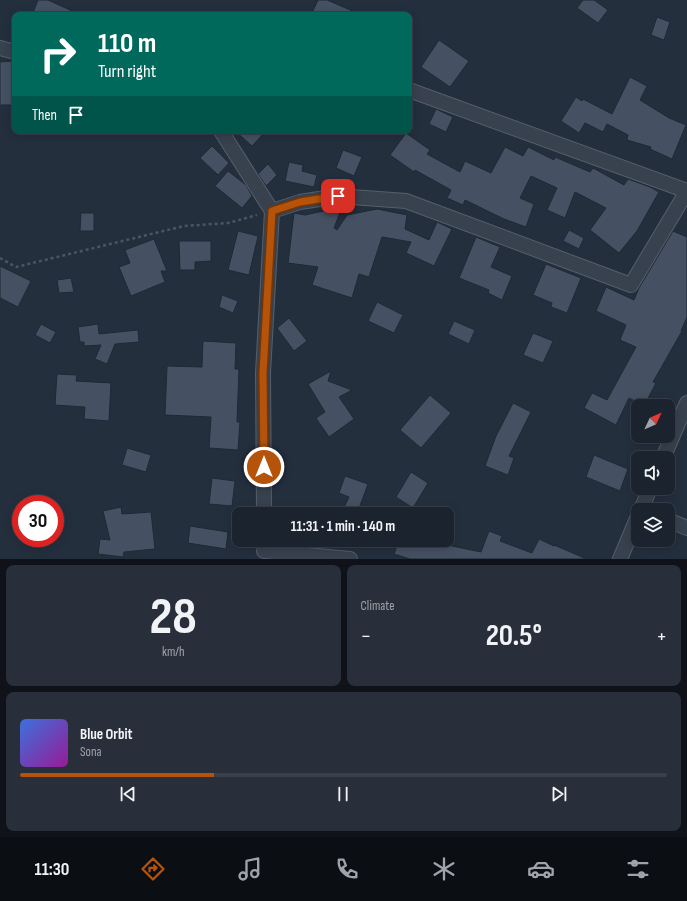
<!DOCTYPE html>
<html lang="en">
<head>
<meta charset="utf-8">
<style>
  body { margin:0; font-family:"Sofia Sans Condensed",sans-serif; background:#282f3a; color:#f1f3f6; height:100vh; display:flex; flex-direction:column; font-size:15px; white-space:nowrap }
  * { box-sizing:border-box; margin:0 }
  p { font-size:13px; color:#a0a4aa }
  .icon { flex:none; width:22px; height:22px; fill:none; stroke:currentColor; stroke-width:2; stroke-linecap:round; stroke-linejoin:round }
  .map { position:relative; height:559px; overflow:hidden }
  .side { display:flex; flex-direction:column; gap:6px; padding:6px; background:#0f1319; flex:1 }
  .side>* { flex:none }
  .top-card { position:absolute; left:12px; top:12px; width:400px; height:122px; border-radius:8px; box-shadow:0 2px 10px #0003,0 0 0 1px #39404a; background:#00695c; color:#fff; overflow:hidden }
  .needle { width:26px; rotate:46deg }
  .fabs { position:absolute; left:631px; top:399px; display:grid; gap:8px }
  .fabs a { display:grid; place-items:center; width:44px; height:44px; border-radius:8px; background:#1b232e; box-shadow:0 2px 10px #0003,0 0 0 1px #39404a; font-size:20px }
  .speed { position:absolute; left:12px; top:495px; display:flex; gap:8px; font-size:20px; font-weight:700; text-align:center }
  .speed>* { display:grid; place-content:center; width:52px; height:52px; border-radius:50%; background:#1b232e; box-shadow:0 2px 10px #0003,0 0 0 1px #39404a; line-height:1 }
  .speed .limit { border:6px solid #d22; background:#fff; color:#111 }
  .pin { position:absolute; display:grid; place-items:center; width:34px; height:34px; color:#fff; margin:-17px; border-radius:8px; box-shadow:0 2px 6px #0006 }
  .me { position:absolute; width:44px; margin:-22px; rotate:0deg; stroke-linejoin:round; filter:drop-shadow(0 0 3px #0008) }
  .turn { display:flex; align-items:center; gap:14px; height:84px; padding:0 20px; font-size:18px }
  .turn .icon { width:52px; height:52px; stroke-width:2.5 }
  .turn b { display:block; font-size:28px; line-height:34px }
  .then { display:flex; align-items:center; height:38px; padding:0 20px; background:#0003; gap:8px; font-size:15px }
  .big { font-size:30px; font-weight:700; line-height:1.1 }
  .side .tile { flex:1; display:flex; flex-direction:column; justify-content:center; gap:6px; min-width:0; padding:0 14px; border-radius:8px; background:#282f3a }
  .side .dial { align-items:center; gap:0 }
  .dial b { font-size:52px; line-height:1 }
  .song { display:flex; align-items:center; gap:12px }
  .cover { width:48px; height:48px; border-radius:6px; background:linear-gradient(135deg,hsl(220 70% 55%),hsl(300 70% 35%)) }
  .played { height:4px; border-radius:2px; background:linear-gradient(90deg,#b45309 30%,#39404a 30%) }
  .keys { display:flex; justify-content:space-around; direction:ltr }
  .heat { display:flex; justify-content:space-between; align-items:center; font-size:22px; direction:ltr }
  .side .tiles { flex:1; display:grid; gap:6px; grid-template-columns:1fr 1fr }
  .tile:last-child { grid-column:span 2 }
  .trip { position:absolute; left:232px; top:507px; width:222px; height:40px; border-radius:8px; background:#1b232e; box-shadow:0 2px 10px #0003,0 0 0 1px #39404a; font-weight:700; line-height:40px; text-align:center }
  .tabs { display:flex; height:64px; justify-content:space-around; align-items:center; background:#0b0e12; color:#a0a4aa }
  .tabs .icon { width:28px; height:28px }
  .tabs .on { color:#b45309 }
  .tabs b { font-size:18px; color:#f1f3f6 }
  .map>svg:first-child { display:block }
  .building { fill:#455162; stroke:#1f2835 }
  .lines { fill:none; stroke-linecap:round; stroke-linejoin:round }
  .street-casing { stroke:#565f6c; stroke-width:16 }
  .path { stroke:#44595c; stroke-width:2.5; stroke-dasharray:3 3; stroke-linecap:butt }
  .street { stroke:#38414e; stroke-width:14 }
  .route-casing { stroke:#753606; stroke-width:10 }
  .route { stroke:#b45309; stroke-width:7 }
</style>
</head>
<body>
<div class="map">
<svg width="687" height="559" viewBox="0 0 687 559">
  <rect width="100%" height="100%" fill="#242f3e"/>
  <g class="building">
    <path d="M 38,0 L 48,0 L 81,15 L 32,15 Z"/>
    <path d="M 318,0 L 327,0 L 362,15 L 311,15 Z"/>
    <path d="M 583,0 L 594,0 L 608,10 L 598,23 L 577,8 Z"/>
    <path d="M 657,17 L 670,22 L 664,40 L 651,35 Z"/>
    <path d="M 439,40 L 469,61 L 450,87 L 421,67 Z"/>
    <path d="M 12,61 L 14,105 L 0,105 L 0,62 Z"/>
    <path d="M 630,77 L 647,86 L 640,100 L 669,118 L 686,125 L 672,159 L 650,149 L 651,147 L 627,140 L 628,135 L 607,124 L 603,132 L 585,123 L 579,133 L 561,121 L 576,97 L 582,101 L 583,99 L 612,114 Z"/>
    <path d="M 436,109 L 453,117 L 446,132 L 429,124 Z"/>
    <path d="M 235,131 L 266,131 L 252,146 Z"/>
    <path d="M 406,133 L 430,150 L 427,154 L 460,172 L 465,161 L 491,173 L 505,147 L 523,156 L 528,147 L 554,160 L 555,157 L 590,172 L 593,168 L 624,185 L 628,179 L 650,187 L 659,192 L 637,231 L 619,253 L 590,230 L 606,208 L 575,192 L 565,218 L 547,210 L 557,188 L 531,176 L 520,198 L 534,204 L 526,227 L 504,219 L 465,200 L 463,205 L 447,198 L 451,190 L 415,170 L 414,172 L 390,155 Z"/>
    <path d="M 212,146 L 229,163 L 218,175 L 200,158 Z"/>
    <path d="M 343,150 L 362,157 L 354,176 L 336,168 Z"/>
    <path d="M 289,162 L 303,165 L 302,171 L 317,175 L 314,187 L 285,181 Z"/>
    <path d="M 268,164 L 277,175 L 266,186 L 258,174 Z"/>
    <path d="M 228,171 L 246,185 L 252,196 L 242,208 L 215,186 Z"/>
    <path d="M 342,207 L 334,228 L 337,230 L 347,215 L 377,209 L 407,215 L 405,229 L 429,240 L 437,222 L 452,229 L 434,266 L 406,253 L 411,242 L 382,237 L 369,277 L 359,274 L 352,298 L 312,285 L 318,267 L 288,263 L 294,213 L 305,215 Z"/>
    <path d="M 81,213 L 94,213 L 94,231 L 80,231 Z"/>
    <path d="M 569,230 L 584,238 L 579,249 L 563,241 Z"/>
    <path d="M 238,231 L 258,236 L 249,275 L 228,270 Z"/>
    <path d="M 673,231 L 687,237 L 687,317 L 681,331 L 682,331 L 653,382 L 656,383 L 644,406 L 629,398 L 616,425 L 584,408 L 592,393 L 607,400 L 636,347 L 620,340 L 626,325 L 596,311 L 606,287 L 634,300 L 639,288 Z"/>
    <path d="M 476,237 L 500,247 L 491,267 L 512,276 L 502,300 L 488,293 L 489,290 L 459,278 Z"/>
    <path d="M 154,239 L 167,271 L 161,271 L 165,282 L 131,296 L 119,267 L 130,263 L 125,250 Z"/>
    <path d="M 179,241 L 211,241 L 211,261 L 195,262 L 195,270 L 180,270 Z"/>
    <path d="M 546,264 L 581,278 L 567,313 L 551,307 L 552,303 L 533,295 Z"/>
    <path d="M 0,266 L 31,281 L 18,307 L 0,298 Z"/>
    <path d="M 71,278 L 74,292 L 59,293 L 57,280 Z"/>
    <path d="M 222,295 L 238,301 L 233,313 L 219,307 Z"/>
    <path d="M 377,302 L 403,315 L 394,333 L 368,321 Z"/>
    <path d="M 289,318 L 307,341 L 294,351 L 277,328 Z"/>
    <path d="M 454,321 L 475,330 L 469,344 L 448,334 Z"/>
    <path d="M 41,324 L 56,332 L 50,343 L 35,335 Z"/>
    <path d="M 98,324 L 99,334 L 138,330 L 139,342 L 115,344 L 107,364 L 95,359 L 101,345 L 84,346 L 84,342 L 80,342 L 78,327 Z"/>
    <path d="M 533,333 L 553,341 L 543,363 L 523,355 Z"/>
    <path d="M 203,341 L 236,343 L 235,369 L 239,369 L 237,422 L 240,422 L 238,450 L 209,448 L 211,417 L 165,415 L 167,366 L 202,367 Z"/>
    <path d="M 331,371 L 328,381 L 352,390 L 339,397 L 354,419 L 329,437 L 316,418 L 325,412 L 308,384 Z"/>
    <path d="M 57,374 L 77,375 L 76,381 L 111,383 L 109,421 L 84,419 L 85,407 L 55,405 Z"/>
    <path d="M 430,395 L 451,413 L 421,448 L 400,430 Z"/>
    <path d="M 513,403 L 531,412 L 509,456 L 514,458 L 508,475 L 485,466 L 496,436 Z"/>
    <path d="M 127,448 L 151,455 L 146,472 L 122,465 Z"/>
    <path d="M 594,455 L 628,469 L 620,491 L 586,477 Z"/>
    <path d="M 411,472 L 428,483 L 413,508 L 396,497 Z"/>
    <path d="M 345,476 L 368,484 L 357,514 L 341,514 L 349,497 L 339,493 Z"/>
    <path d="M 212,478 L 235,481 L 232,506 L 209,504 Z"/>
    <path d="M 121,507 L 122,514 L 151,512 L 155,549 L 124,552 L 123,557 L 98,554 L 100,539 L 110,540 L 103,511 Z"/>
    <path d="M 190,526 L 228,532 L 226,549 L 188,543 Z"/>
    <path d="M 489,531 L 502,536 L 500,541 L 532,553 L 539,539 L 554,546 L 554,545 L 587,559 L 410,559 L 394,554 L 399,540 L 423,540 L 481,552 Z"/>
  </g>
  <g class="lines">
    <defs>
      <g id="street">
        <path d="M 0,48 L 15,52"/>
        <path d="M 409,90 L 687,191"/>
        <path d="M 221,131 L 272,211"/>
        <path d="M 663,458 L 687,403"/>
        <path d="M 641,510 L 650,488"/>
        <path d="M 264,514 L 263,373 L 272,211 L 300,202 L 338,196 L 406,201 L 631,285 L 687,191"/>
        <path d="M 668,520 L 687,528"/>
        <path d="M 264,551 L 350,559"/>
        <path d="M 620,559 L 638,516"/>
      </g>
    </defs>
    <use href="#street" class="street-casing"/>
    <path class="path" d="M 0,258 L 16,267 L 184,226 L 228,223 L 257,215"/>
    <use href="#street" class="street"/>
  </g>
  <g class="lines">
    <defs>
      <path id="route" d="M 264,467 L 263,373 L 272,211 L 300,202 L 338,196"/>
    </defs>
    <use href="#route" class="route-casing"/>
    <use href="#route" class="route"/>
  </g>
</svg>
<div class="fabs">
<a><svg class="needle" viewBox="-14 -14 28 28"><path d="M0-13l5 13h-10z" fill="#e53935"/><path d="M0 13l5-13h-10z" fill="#a0a4aa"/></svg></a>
<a><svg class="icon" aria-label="sound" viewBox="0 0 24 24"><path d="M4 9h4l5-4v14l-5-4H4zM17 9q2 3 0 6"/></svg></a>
<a><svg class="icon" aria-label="layers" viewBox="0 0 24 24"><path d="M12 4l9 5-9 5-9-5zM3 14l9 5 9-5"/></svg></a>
</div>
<div class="speed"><div class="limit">30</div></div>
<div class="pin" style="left:338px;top:196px;background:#d93025"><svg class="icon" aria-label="arrive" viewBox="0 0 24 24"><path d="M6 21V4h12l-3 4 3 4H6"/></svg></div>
<svg class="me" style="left:264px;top:467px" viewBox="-20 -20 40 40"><circle r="17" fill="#b45309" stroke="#fff" stroke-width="3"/><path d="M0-11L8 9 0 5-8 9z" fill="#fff"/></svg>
<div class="trip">11:31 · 1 min · 140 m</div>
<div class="top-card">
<div class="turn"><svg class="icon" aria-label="right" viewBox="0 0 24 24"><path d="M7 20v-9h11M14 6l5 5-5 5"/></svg><div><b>110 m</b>Turn right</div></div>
<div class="then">Then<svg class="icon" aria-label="arrive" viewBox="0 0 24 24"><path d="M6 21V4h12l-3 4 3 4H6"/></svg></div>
</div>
</div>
<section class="side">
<div class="tiles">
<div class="tile dial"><b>28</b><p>km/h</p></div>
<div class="tile"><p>Climate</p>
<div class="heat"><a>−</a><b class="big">20.5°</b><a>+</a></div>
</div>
<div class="tile">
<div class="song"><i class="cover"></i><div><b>Blue Orbit</b><p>Sona</p></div></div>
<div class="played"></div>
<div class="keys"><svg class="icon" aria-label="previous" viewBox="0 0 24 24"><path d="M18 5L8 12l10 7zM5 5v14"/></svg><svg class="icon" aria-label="pause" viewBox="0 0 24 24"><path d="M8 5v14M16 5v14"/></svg><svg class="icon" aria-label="next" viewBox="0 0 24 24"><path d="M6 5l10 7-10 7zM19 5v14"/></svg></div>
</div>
</div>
</section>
<nav class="tabs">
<b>11:30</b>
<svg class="icon on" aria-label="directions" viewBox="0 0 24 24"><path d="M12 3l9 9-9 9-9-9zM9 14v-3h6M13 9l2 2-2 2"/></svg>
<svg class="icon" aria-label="music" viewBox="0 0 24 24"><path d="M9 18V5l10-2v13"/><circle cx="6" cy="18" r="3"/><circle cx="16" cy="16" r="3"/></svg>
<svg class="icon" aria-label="phone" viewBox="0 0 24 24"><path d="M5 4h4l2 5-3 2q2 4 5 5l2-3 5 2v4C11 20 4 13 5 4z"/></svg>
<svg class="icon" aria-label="climate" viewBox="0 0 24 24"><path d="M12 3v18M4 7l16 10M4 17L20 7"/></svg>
<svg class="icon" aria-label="car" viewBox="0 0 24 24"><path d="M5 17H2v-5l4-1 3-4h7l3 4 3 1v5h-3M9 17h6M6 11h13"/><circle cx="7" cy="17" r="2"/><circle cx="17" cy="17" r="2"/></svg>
<svg class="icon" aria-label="filters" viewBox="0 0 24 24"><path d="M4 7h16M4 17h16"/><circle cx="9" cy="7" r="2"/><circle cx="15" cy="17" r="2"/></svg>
</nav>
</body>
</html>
